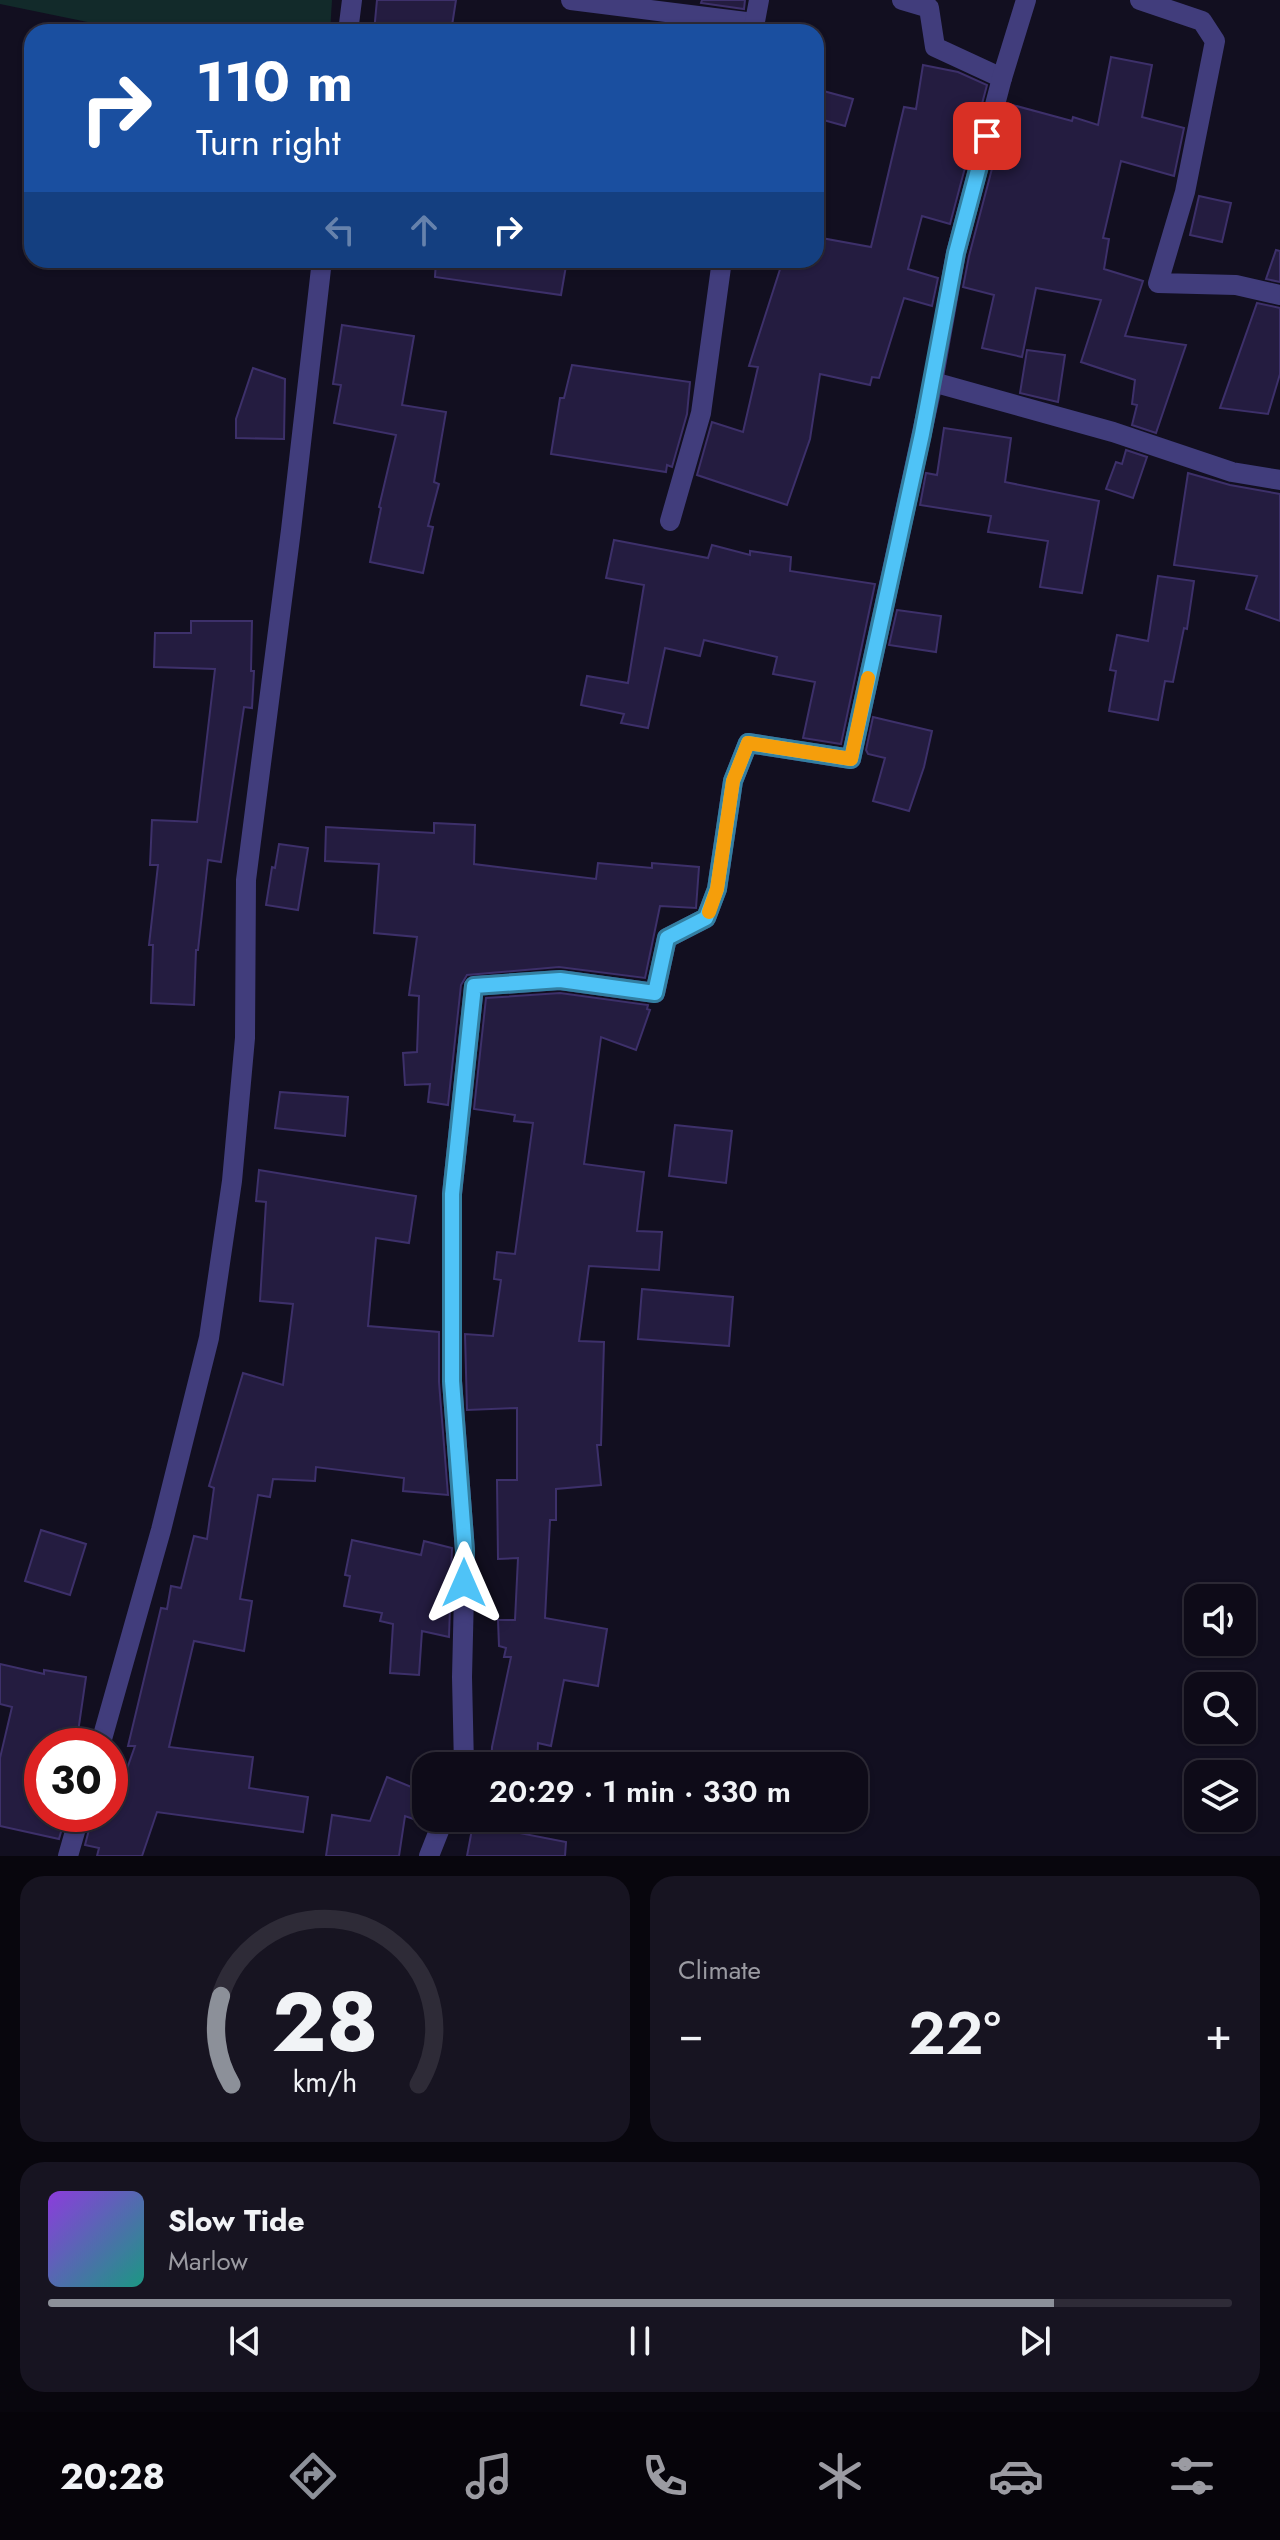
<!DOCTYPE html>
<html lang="en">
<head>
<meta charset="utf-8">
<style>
  body { margin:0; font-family:Jost,sans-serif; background:#171421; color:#f1f3f6; height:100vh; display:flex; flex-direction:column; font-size:30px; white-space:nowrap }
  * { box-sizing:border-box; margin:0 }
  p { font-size:26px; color:#9b9ba2 }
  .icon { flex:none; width:44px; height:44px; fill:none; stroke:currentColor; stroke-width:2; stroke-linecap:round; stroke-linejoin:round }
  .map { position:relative; height:1856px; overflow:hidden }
  .sheet { display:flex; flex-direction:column; gap:20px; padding:20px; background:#08060d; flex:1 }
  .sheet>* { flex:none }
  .top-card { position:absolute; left:24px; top:24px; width:800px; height:244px; border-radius:24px; box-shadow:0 2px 6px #0004,0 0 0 2px #2e2b37; background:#1a4fa0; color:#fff; overflow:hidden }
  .controls { position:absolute; left:1184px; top:1584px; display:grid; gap:16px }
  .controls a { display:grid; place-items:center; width:72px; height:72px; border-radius:16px; background:#0e0b18; box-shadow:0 2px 6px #0004,0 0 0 2px #2e2b37; font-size:40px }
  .speed { position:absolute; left:24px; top:1728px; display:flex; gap:16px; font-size:40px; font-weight:700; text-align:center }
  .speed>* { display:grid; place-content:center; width:104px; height:104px; border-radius:50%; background:#0e0b18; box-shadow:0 2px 6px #0004,0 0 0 2px #2e2b37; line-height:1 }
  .speed .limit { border:12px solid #d22; background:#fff; color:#111 }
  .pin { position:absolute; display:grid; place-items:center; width:68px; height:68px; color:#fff; margin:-34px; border-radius:16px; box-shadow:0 4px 12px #0006 }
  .me { position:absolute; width:88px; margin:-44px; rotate:0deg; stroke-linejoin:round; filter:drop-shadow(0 0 6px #0008) }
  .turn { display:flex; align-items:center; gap:28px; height:168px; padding:0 40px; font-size:36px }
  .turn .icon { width:104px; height:104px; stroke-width:2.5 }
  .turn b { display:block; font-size:56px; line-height:68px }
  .lanes { display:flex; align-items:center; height:76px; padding:0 40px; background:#0003; justify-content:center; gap:40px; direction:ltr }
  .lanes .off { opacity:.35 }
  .big { font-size:60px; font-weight:600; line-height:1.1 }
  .sheet .tile { flex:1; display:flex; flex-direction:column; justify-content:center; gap:12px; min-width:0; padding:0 28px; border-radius:24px; background:#171421 }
  .sheet .dial { align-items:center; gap:0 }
  .dial svg { height:208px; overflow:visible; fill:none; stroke:#2e2b37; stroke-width:7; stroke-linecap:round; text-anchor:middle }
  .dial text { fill:#f1f3f6; stroke:none }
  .song { display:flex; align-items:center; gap:24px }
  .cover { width:96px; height:96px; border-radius:12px; background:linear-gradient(135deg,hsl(270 70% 55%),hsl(170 70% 35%)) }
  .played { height:8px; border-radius:4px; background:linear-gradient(90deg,#8c9099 85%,#2e2b37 85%) }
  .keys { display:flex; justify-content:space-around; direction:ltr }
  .heat { display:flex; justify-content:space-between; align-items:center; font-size:44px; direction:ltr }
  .sheet .tiles { flex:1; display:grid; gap:20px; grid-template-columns:1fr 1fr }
  .tile:last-child { grid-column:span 2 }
  .trip { position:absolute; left:412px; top:1752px; width:456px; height:80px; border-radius:24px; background:#0e0b18; box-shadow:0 2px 6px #0004,0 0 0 2px #2e2b37; font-weight:600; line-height:80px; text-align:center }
  .menu { display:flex; height:128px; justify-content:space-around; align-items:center; background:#06040a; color:#9b9ba2 }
  .menu .icon { width:56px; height:56px }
  .menu .selected { color:#8c9099 }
  .menu b { font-size:36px; color:#f1f3f6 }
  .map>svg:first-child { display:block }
  .green { fill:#122a2a }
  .building { fill:#241c40; stroke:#3d306a; stroke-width:2 }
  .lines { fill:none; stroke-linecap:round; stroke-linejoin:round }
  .minor { stroke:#413d7c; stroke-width:20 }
  .route-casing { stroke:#337fa1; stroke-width:20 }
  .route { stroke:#4fc3f7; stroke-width:14 }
  .slow { stroke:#f59e0b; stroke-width:14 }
</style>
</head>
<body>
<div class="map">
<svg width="1280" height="1856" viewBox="0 0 1280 1856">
  <rect width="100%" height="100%" fill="#120f20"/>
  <path class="green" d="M 0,0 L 332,0 L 330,32 L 136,32 L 0,4 Z"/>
  <g class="building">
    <path d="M 377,0 L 456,0 L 451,32 L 374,32 Z"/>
    <path d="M 702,0 L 745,0 L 744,9 L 701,3 Z"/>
    <path d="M 1111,57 L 1152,65 L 1142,117 L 1184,128 L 1174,176 L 1121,161 L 1103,238 L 1109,239 L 1104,269 L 1143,281 L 1125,336 L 1186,345 L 1156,433 L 1132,425 L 1137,405 L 1132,404 L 1135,380 L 1081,362 L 1101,300 L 1036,288 L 1022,357 L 982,348 L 994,295 L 963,287 L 969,256 L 1009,104 L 1072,121 L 1073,117 L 1098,125 Z"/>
    <path d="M 923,65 L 958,72 L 987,85 L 950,224 L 922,216 L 908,269 L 938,278 L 932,306 L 904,298 L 879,378 L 872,377 L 870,385 L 820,374 L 810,439 L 787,505 L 697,475 L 712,422 L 743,432 L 758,367 L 749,366 L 783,260 L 816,260 L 816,237 L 871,247 L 904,107 L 916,109 Z"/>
    <path d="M 816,89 L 853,99 L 845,126 L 816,118 Z"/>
    <path d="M 1199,196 L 1231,203 L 1222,242 L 1190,235 Z"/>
    <path d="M 1276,250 L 1280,251 L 1280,282 L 1266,279 Z"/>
    <path d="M 436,260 L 567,260 L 561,295 L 435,277 Z"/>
    <path d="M 1257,303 L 1280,308 L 1280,374 L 1268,414 L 1220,408 Z"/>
    <path d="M 342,325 L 414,336 L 402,405 L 446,412 L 434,482 L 439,484 L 428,526 L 433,527 L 423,573 L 370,562 L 381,508 L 379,507 L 396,435 L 334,423 L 341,385 L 333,384 Z"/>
    <path d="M 1027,350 L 1065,355 L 1058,402 L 1020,393 Z"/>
    <path d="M 572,365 L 690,382 L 687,414 L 672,467 L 667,465 L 666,472 L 551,454 L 560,398 L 564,398 Z"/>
    <path d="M 253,368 L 285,379 L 284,439 L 236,438 L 236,419 Z"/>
    <path d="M 944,428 L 1011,438 L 1005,482 L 1099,501 L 1082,593 L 1040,587 L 1048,541 L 988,532 L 991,516 L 920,505 L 926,473 L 937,475 Z"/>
    <path d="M 1126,450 L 1147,457 L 1133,498 L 1106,489 L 1116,462 L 1122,464 Z"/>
    <path d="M 1188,473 L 1230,485 L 1280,494 L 1280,621 L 1246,609 L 1257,576 L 1174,565 Z"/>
    <path d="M 614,540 L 708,558 L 712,545 L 750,555 L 750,551 L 791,557 L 790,571 L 875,584 L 841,744 L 803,738 L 815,682 L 773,674 L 777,657 L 704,640 L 700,656 L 665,648 L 648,728 L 621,723 L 624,714 L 581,705 L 587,676 L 628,683 L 644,585 L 606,578 Z"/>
    <path d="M 1158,576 L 1194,581 L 1187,629 L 1184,628 L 1173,682 L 1165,681 L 1158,720 L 1109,711 L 1116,671 L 1110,670 L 1117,635 L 1148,641 Z"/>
    <path d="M 897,610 L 941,616 L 936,652 L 889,645 Z"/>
    <path d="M 191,621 L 252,621 L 251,671 L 254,671 L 252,708 L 244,707 L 221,862 L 208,860 L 198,950 L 196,950 L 194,1005 L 151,1003 L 153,945 L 149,945 L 158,865 L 150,865 L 152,820 L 197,822 L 215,669 L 154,667 L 155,633 L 191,633 Z"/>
    <path d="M 873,717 L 932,731 L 924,767 L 909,811 L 873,801 L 885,758 L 868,754 L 866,750 Z"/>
    <path d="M 434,823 L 475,825 L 474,864 L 596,879 L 598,863 L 652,868 L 652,863 L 699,867 L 696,908 L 660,906 L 645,978 L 559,967 L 467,975 L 461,985 L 448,1105 L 428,1102 L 430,1084 L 405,1085 L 403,1053 L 417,1052 L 419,996 L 409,995 L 417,937 L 374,933 L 379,864 L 325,861 L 326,827 L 434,833 Z"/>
    <path d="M 279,844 L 308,848 L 298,910 L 266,905 L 272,867 L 275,868 Z"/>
    <path d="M 560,993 L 648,1005 L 647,1009 L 650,1010 L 636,1050 L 601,1037 L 584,1164 L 644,1172 L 637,1231 L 662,1232 L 659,1270 L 589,1266 L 579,1341 L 604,1342 L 601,1445 L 597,1445 L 601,1485 L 556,1489 L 556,1520 L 550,1520 L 545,1618 L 607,1629 L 598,1686 L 564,1680 L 551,1746 L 538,1743 L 537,1766 L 491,1766 L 492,1747 L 511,1657 L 504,1657 L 506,1648 L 499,1646 L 498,1620 L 515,1620 L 518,1558 L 498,1559 L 497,1480 L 517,1480 L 517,1408 L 467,1410 L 465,1334 L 493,1336 L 501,1280 L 494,1279 L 497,1252 L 515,1254 L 533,1123 L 514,1121 L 515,1115 L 474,1109 L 486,998 Z"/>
    <path d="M 280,1092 L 348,1097 L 345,1136 L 275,1128 Z"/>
    <path d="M 675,1125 L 732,1131 L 726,1183 L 669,1176 Z"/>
    <path d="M 259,1170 L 416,1196 L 409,1243 L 376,1238 L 368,1326 L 439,1332 L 439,1382 L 448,1495 L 403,1491 L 404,1478 L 316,1467 L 315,1481 L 273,1479 L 270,1497 L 258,1495 L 240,1599 L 252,1601 L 244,1651 L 194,1641 L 169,1747 L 253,1757 L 249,1788 L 308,1797 L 303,1832 L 157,1812 L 142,1856 L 97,1856 L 99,1848 L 85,1845 L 93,1814 L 111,1814 L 135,1746 L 128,1746 L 161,1608 L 167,1609 L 171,1586 L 181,1588 L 194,1536 L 207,1539 L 214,1488 L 209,1486 L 243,1373 L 283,1385 L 293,1304 L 260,1301 L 266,1202 L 256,1201 Z"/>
    <path d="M 642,1289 L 733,1297 L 729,1346 L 638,1339 Z"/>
    <path d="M 41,1530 L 86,1544 L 70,1595 L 25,1581 Z"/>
    <path d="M 352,1540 L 421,1555 L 424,1541 L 452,1548 L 449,1637 L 422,1631 L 419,1675 L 390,1673 L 393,1624 L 380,1621 L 382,1613 L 344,1606 L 350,1576 L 345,1575 Z"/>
    <path d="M 0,1664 L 44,1674 L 44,1670 L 86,1677 L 76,1746 L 42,1746 L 42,1814 L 66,1814 L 59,1839 L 0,1826 L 0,1758 L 12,1707 L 0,1704 Z"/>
    <path d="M 387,1777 L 426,1793 L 426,1802 L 419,1821 L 405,1816 L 399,1856 L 326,1856 L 332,1815 L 370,1821 Z"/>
    <path d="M 473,1824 L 566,1842 L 565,1856 L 467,1856 Z"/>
  </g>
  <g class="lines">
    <g class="minor">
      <path d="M 571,0 L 754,23"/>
      <path d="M 902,0 L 929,8 L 935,47 L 1002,78"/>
      <path d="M 1140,0 L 1202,21 L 1215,41 L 1185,192 L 1158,283 L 1236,285 L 1280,295"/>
      <path d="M 348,32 L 352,0"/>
      <path d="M 753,32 L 759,0"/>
      <path d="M 933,382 L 1113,432 L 1232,472 L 1280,480"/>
      <path d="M 670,521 L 701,413 L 722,260"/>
      <path d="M 100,1746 L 161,1530 L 209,1338 L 232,1181 L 245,1038 L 246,880 L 291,530 L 322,260"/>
      <path d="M 464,1766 L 462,1677 L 465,1551 L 452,1381 L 452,1194 L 474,986 L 560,980 L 655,993 L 667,938 L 706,918 L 717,889 L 733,781 L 748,743 L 851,759 L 933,382 L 956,253 L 1002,78 L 1026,0"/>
      <path d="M 68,1856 L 80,1814"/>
      <path d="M 429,1856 L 444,1818"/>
    </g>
  </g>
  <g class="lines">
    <defs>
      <path id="route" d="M 464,1583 L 465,1551 L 452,1381 L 452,1194 L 474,986 L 560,980 L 655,993 L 667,938 L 706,918 L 717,889 L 733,781 L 748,743 L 851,759 L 922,434 L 956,253 L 987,136"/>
    </defs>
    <use href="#route" class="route-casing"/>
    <use href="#route" class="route"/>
    <path class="slow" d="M 709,912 L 717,889 L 733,781 L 748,743 L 851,759 L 868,678"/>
  </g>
</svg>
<div class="controls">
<a><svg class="icon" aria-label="sound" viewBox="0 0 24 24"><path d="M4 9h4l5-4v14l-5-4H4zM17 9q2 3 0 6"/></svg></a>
<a><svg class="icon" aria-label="search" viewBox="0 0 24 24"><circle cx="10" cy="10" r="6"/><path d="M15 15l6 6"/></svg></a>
<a><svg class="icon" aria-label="layers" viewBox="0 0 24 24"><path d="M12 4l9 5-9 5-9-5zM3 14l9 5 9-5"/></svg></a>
</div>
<div class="speed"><div class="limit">30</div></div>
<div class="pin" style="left:987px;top:136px;background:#d93025"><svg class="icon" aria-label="arrive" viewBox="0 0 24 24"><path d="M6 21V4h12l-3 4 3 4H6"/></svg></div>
<svg class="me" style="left:464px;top:1583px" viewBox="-20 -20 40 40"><path d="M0-17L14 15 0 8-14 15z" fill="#4fc3f7" stroke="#fff" stroke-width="4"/></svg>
<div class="trip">20:29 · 1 min · 330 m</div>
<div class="top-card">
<div class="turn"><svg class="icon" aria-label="right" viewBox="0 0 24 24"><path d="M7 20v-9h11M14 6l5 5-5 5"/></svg><div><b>110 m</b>Turn right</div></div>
<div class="lanes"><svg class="icon off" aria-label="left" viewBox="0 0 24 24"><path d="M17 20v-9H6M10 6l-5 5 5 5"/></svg><svg class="icon off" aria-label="ahead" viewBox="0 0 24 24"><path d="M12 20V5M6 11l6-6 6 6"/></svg><svg class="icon" aria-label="right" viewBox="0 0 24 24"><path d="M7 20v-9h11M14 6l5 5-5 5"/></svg></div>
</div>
</div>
<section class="sheet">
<div class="tiles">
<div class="tile dial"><svg viewBox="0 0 100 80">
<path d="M14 69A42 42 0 1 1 86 69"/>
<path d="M14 69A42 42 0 0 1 10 35" stroke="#8c9099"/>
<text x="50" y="56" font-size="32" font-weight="700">28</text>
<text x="50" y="72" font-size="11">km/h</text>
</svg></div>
<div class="tile"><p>Climate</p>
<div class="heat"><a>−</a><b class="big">22°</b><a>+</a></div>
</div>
<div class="tile">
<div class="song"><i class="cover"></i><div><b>Slow Tide</b><p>Marlow</p></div></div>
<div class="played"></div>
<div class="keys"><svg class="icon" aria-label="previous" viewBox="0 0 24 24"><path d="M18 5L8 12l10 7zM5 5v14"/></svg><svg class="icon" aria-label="pause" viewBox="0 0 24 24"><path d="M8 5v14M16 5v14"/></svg><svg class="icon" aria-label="next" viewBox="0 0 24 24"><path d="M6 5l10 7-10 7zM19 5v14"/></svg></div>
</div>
</div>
</section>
<nav class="menu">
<b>20:28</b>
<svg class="icon selected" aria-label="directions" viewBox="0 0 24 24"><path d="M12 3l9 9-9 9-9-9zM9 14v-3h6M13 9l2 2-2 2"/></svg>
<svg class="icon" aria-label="music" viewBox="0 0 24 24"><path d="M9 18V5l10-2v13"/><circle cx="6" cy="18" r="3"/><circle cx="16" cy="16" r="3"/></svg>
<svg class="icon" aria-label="phone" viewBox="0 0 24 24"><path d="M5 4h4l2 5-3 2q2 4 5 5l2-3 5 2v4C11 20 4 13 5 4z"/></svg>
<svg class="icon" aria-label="climate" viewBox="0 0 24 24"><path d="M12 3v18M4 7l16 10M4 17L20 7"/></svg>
<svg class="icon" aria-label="car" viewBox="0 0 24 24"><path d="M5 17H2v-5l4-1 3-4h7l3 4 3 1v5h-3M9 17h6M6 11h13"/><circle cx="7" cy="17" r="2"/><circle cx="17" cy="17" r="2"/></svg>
<svg class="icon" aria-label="filters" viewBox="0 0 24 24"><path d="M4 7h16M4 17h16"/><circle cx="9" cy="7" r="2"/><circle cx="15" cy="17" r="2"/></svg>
</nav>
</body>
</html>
